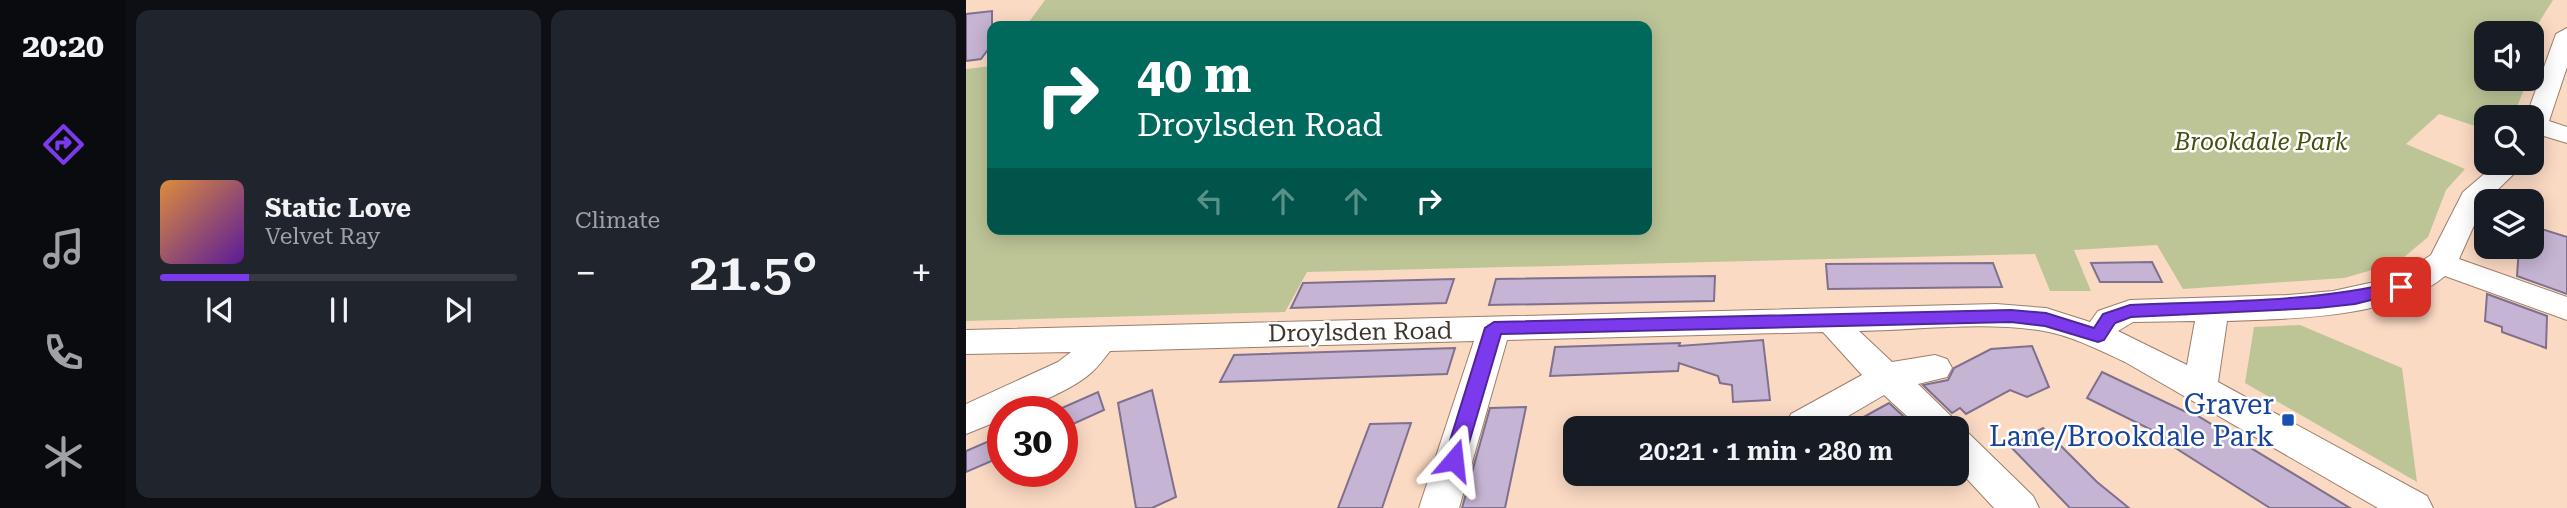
<!DOCTYPE html>
<html lang="en">
<head>
<meta charset="utf-8">
<style>
  body { margin:0; font-family:"Roboto Serif",serif; background:#20242c; color:#f1f3f6; height:100vh; display:flex; flex-direction:column; font-size:26px; white-space:nowrap }
  * { box-sizing:border-box; margin:0 }
  p { font-size:23px; color:#9ea1a6 }
  .icon { flex:none; width:38px; height:38px; fill:none; stroke:currentColor; stroke-width:2; stroke-linecap:round; stroke-linejoin:round }
  .map { position:relative; flex:1; overflow:hidden }
  .drawer { display:flex; flex-direction:column; gap:10px; padding:10px; background:#0d0f14; width:840px }
  .drawer>* { flex:none }
  .hud { position:absolute; left:21px; top:21px; width:665px; height:214px; border-radius:14px; box-shadow:0 4px 18px #0003; background:#00695c; color:#fff; overflow:hidden }
  .controls { position:absolute; left:1508px; top:21px; display:grid; gap:14px }
  .controls a { display:grid; place-items:center; width:70px; height:70px; border-radius:14px; background:#171b24; box-shadow:0 4px 18px #0003; font-size:35px }
  .speed { position:absolute; left:21px; top:396px; display:flex; gap:14px; font-size:35px; font-weight:700; text-align:center }
  .speed>* { display:grid; place-content:center; width:91px; height:91px; border-radius:50%; background:#171b24; box-shadow:0 4px 18px #0003; line-height:1 }
  .speed .limit { border:10px solid #d22; background:#fff; color:#111 }
  .pin { position:absolute; display:grid; place-items:center; width:60px; height:60px; color:#fff; margin:-30px; border-radius:14px; box-shadow:0 4px 10px #0006 }
  .me { position:absolute; width:77px; margin:-38px; rotate:17deg; stroke-linejoin:round; filter:drop-shadow(0 0 5px #0008) }
  .turn { display:flex; align-items:center; gap:24px; height:147px; padding:0 35px; font-size:32px }
  .turn .icon { width:91px; height:91px; stroke-width:2.5 }
  .turn b { display:block; font-size:49px; line-height:60px }
  .lanes { display:flex; align-items:center; height:66px; padding:0 35px; background:#0003; justify-content:center; gap:35px; direction:ltr }
  .lanes .off { opacity:.35 }
  .big { font-size:52px; font-weight:600; line-height:1.1 }
  .drawer .card { flex:1; display:flex; flex-direction:column; justify-content:center; gap:10px; min-width:0; padding:0 24px; border-radius:14px; background:#20242c }
  .song { display:flex; align-items:center; gap:21px }
  .cover { width:84px; height:84px; border-radius:10px; background:linear-gradient(135deg,hsl(30 70% 55%),hsl(270 70% 35%)) }
  .played { height:7px; border-radius:4px; background:linear-gradient(90deg,#7c3aed 25%,#363941 25%) }
  .keys { display:flex; justify-content:space-around; direction:ltr }
  .heat { display:flex; justify-content:space-between; align-items:center; font-size:38px; direction:ltr }
  .drawer .tiles { flex:1; display:grid; gap:10px; grid-template-columns:repeat(2,1fr) }
  .trip { position:absolute; left:597px; top:416px; width:406px; height:70px; border-radius:14px; background:#171b24; box-shadow:0 4px 18px #0003; font-weight:600; line-height:70px; text-align:center }
  main { display:flex; flex:1; min-height:0 }
  .dock { display:flex; flex-direction:column; width:126px; justify-content:space-around; align-items:center; background:#090b0e; color:#9ea1a6 }
  .dock .icon { width:49px; height:49px }
  .dock .on { color:#7c3aed }
  .dock b { font-size:32px; color:#f1f3f6 }
  .map>svg:first-child { display:block }
  .green { fill:#bdc597 }
  .building { fill:#c5b4d3; stroke:#7f708d; stroke-width:2 }
  .lines { fill:none; stroke-linecap:round; stroke-linejoin:round }
  .minor-casing { stroke:#9c7e6a; stroke-width:2 }
  .minor { fill:#fff; fill-rule:evenodd }
  .route { fill:#7c3aed; stroke:#51269a; stroke-width:2 }
  .transit-dot { fill:#1a4fb4; stroke:#fff; stroke-width:2.5 }
  .labels { text-anchor:middle; stroke-width:5; stroke-linejoin:round; paint-order:stroke }
  .park-label { font-size:24px; font-style:italic; fill:#474e0d; stroke:#fff }
  .street-label { font-size:24px; fill:#41342c; stroke:#fff }
  .near-transit-label { font-size:28px; fill:#164399; stroke:#fff; text-anchor:end }
</style>
</head>
<body>
<main>
<nav class="dock">
<b>20:20</b>
<svg class="icon on" aria-label="directions" viewBox="0 0 24 24"><path d="M12 3l9 9-9 9-9-9zM9 14v-3h6M13 9l2 2-2 2"/></svg>
<svg class="icon" aria-label="music" viewBox="0 0 24 24"><path d="M9 18V5l10-2v13"/><circle cx="6" cy="18" r="3"/><circle cx="16" cy="16" r="3"/></svg>
<svg class="icon" aria-label="phone" viewBox="0 0 24 24"><path d="M5 4h4l2 5-3 2q2 4 5 5l2-3 5 2v4C11 20 4 13 5 4z"/></svg>
<svg class="icon" aria-label="climate" viewBox="0 0 24 24"><path d="M12 3v18M4 7l16 10M4 17L20 7"/></svg>
</nav>
<section class="drawer">
<div class="tiles">
<div class="card">
<div class="song"><i class="cover"></i><div><b>Static Love</b><p>Velvet Ray</p></div></div>
<div class="played"></div>
<div class="keys"><svg class="icon" aria-label="previous" viewBox="0 0 24 24"><path d="M18 5L8 12l10 7zM5 5v14"/></svg><svg class="icon" aria-label="pause" viewBox="0 0 24 24"><path d="M8 5v14M16 5v14"/></svg><svg class="icon" aria-label="next" viewBox="0 0 24 24"><path d="M6 5l10 7-10 7zM19 5v14"/></svg></div>
</div>
<div class="card"><p>Climate</p>
<div class="heat"><a>−</a><b class="big">21.5°</b><a>+</a></div>
</div>
</div>
</section>
<div class="map">
<svg width="1601" height="508" viewBox="0 0 1601 508">
  <rect width="100%" height="100%" fill="#fbdac4"/>
  <g class="green">
    <path d="M 79,0 L 1587,0 L 1572,24 L 1566,66 L 1566,33 L 1521,33 L 1521,79 L 1562,79 L 1547,117 L 1521,117 L 1521,130 L 1473,114 L 1440,144 L 1499,169 L 1480,190 L 1462,237 L 1431,263 L 1378,278 L 1217,289 L 1191,245 L 1108,250 L 1125,291 L 1084,291 L 1069,254 L 341,272 L 319,312 L 0,321 L 0,69 L 26,66 L 26,229 L 681,229 L 681,26 L 60,26 Z"/>
    <path d="M 1334,325 L 1436,368 L 1451,482 L 1279,383 L 1288,327 Z"/>
  </g>
  <g class="building">
    <path d="M 26,11 L 26,44 L 15,59 L 0,61 L 0,14 Z"/>
    <path d="M 1566,226 L 1601,237 L 1601,294 L 1551,276 L 1553,247 L 1566,247 Z"/>
    <path d="M 1186,262 L 1196,282 L 1134,282 L 1125,263 Z"/>
    <path d="M 1027,263 L 1036,287 L 862,289 L 860,264 Z"/>
    <path d="M 749,276 L 748,301 L 523,305 L 530,279 Z"/>
    <path d="M 488,279 L 480,303 L 325,308 L 337,283 Z"/>
    <path d="M 1521,294 L 1581,316 L 1580,348 L 1536,332 L 1536,327 L 1519,321 Z"/>
    <path d="M 797,340 L 804,400 L 767,402 L 766,385 L 754,383 L 752,376 L 713,363 L 712,371 L 584,376 L 589,347 L 714,343 L 713,346 Z"/>
    <path d="M 1066,346 L 1083,387 L 1061,397 L 1044,390 L 1000,414 L 994,408 L 986,413 L 957,385 L 982,380 L 988,368 L 1025,349 Z"/>
    <path d="M 489,348 L 481,374 L 254,382 L 268,355 Z"/>
    <path d="M 1136,372 L 1220,412 L 1222,410 L 1384,508 L 1304,508 L 1197,440 L 1200,437 L 1121,398 Z"/>
    <path d="M 186,390 L 210,497 L 186,508 L 170,508 L 152,403 Z"/>
    <path d="M 132,392 L 138,410 L 96,429 L 96,408 Z"/>
    <path d="M 923,403 L 948,426 L 943,429 L 876,429 Z"/>
    <path d="M 560,407 L 539,508 L 496,508 L 524,408 Z"/>
    <path d="M 445,423 L 416,508 L 372,508 L 404,424 Z"/>
    <path d="M 1077,428 L 1131,482 L 1163,508 L 1104,508 L 1044,446 Z"/>
    <path d="M 37,435 L 37,456 L 0,472 L 0,451 Z"/>
  </g>
  <g class="lines">
    <defs>
      <g id="minor">
        <path d="M 1601,28 L 1601,67 L 1583,121 L 1601,127 L 1601,143 L 1578,136 L 1575,140 L 1566,143 L 1566,117 L 1560,117 L 1590,34 Z"/>
        <path d="M 1531,163 L 1559,163 L 1518,203 L 1493,259 L 1601,297 L 1601,320 L 1479,276 C 1429,318 1324,319 1261,321 L 1252,382 L 1461,496 L 1467,508 L 1412,508 L 1159,362 C 1133,350 1106,336 1078,331 C 1018,321 954,330 893,331 L 926,362 L 969,355 L 981,359 L 986,368 L 981,377 L 952,384 L 1067,496 L 1073,508 L 1028,508 L 990,467 L 990,429 L 955,429 L 918,395 L 860,429 L 822,429 L 820,424 L 825,414 L 896,375 L 857,332 L 541,340 L 493,508 L 453,508 L 508,341 L 144,351 C 138,358 133,366 126,372 C 109,388 60,411 37,411 L 37,419 L 0,434 L 0,404 L 92,362 L 105,352 L 0,354 L 0,330 L 1030,304 L 1080,308 L 1124,322 L 1132,311 L 1164,300 L 1322,295 L 1367,291 L 1431,277 L 1465,255 L 1497,192 ZM 1229,321 L 1221,365 L 1152,331 L 1167,322 Z"/>
      </g>
    </defs>
    <use href="#minor" class="minor-casing"/>
    <use href="#minor" class="minor"/>
  </g>
  <path class="route" d="M 1435,281 L 1443,287 L 1441,291 L 1389,304 L 1352,308 L 1165,317 L 1149,323 L 1138,340 L 1132,342 L 1079,326 L 1045,322 L 535,334 L 498,460 L 495,466 L 488,468 L 481,466 L 478,460 L 519,328 L 528,322 L 1045,310 L 1080,313 L 1128,328 L 1137,314 L 1164,305 C 1255,301 1346,303 1435,281 Z"/>
  <rect class="transit-dot" x="1315" y="413" width="14" height="14" rx="3.5"/>
  <g class="labels">
    <g class="park-label">
      <text x="1295" y="150">Brookdale Park</text>
    </g>
    <g class="street-label">
      <text transform="translate(394 332) rotate(-1)" y="8">Droylsden Road</text>
    </g>
    <g class="near-transit-label">
      <text x="1308" y="414">Graver<tspan x="1308" dy="32">Lane/Brookdale Park</tspan></text>
    </g>
  </g>
</svg>
<div class="controls">
<a><svg class="icon" aria-label="sound" viewBox="0 0 24 24"><path d="M4 9h4l5-4v14l-5-4H4zM17 9q2 3 0 6"/></svg></a>
<a><svg class="icon" aria-label="search" viewBox="0 0 24 24"><circle cx="10" cy="10" r="6"/><path d="M15 15l6 6"/></svg></a>
<a><svg class="icon" aria-label="layers" viewBox="0 0 24 24"><path d="M12 4l9 5-9 5-9-5zM3 14l9 5 9-5"/></svg></a>
</div>
<div class="speed"><div class="limit">30</div></div>
<div class="pin" style="left:1435px;top:287px;background:#d93025"><svg class="icon" aria-label="arrive" viewBox="0 0 24 24"><path d="M6 21V4h12l-3 4 3 4H6"/></svg></div>
<svg class="me" style="left:488px;top:460px" viewBox="-20 -20 40 40"><path d="M0-17L14 15 0 8-14 15z" fill="#7c3aed" stroke="#fff" stroke-width="4"/></svg>
<div class="trip">20:21 · 1 min · 280 m</div>
<div class="hud">
<div class="turn"><svg class="icon" aria-label="right" viewBox="0 0 24 24"><path d="M7 20v-9h11M14 6l5 5-5 5"/></svg><div><b>40 m</b>Droylsden Road</div></div>
<div class="lanes"><svg class="icon off" aria-label="left" viewBox="0 0 24 24"><path d="M17 20v-9H6M10 6l-5 5 5 5"/></svg><svg class="icon off" aria-label="ahead" viewBox="0 0 24 24"><path d="M12 20V5M6 11l6-6 6 6"/></svg><svg class="icon off" aria-label="ahead" viewBox="0 0 24 24"><path d="M12 20V5M6 11l6-6 6 6"/></svg><svg class="icon" aria-label="right" viewBox="0 0 24 24"><path d="M7 20v-9h11M14 6l5 5-5 5"/></svg></div>
</div>
</div>
</main>
</body>
</html>
